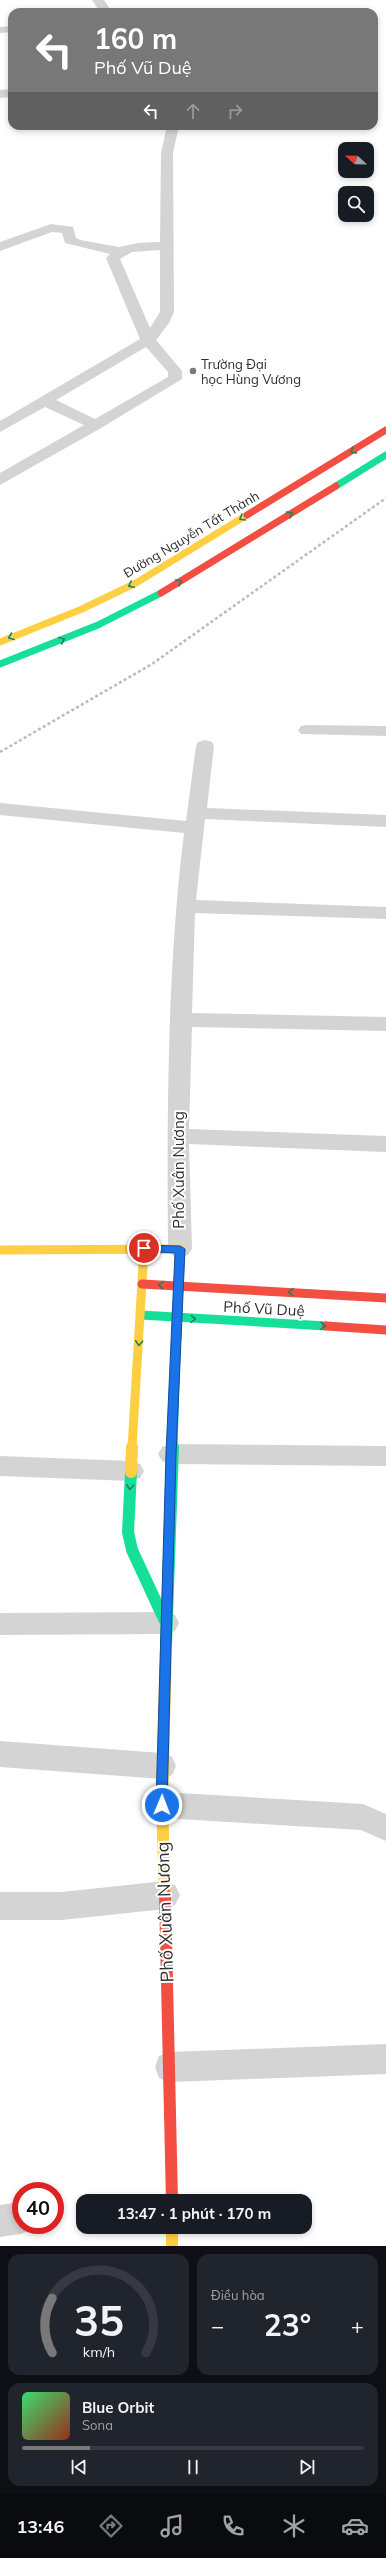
<!DOCTYPE html>
<html lang="vi">
<head>
<meta charset="utf-8">
<style>
  body { margin:0; font-family:Mulish,sans-serif; background:#20242c; color:#f1f3f6; height:100vh; display:flex; flex-direction:column; font-size:15px; white-space:nowrap }
  * { box-sizing:border-box; margin:0 }
  p { font-size:13px; color:#9ea1a6 }
  .icon { flex:none; width:22px; height:22px; fill:none; stroke:currentColor; stroke-width:2; stroke-linecap:round; stroke-linejoin:round }
  .map { position:relative; height:2246px; overflow:hidden }
  .drawer { display:flex; flex-direction:column; gap:8px; padding:8px; background:#0d0f14; flex:1 }
  .drawer>* { flex:none }
  .top-card { position:absolute; left:8px; top:8px; width:370px; height:122px; border-radius:12px; box-shadow:0 2px 6px #0003; background:#787878; color:#fff; overflow:hidden }
  .needle { width:26px; rotate:292deg }
  .fabs { position:absolute; left:338px; top:142px; display:grid; gap:8px }
  .fabs a { display:grid; place-items:center; width:36px; height:36px; border-radius:8px; background:#171b24; box-shadow:0 2px 6px #0003; font-size:20px }
  .speed { position:absolute; left:12px; top:2182px; display:flex; gap:8px; font-size:20px; font-weight:700; text-align:center }
  .speed>* { display:grid; place-content:center; width:52px; height:52px; border-radius:50%; background:#171b24; box-shadow:0 2px 6px #0003; line-height:1 }
  .speed .limit { border:6px solid #d22; background:#fff; color:#111 }
  .pin { position:absolute; display:grid; place-items:center; width:34px; height:34px; color:#fff; margin:-17px; border:2px solid #fff; border-radius:50%; box-shadow:0 1px 4px #0007 }
  .me { position:absolute; width:44px; margin:-22px; rotate:1deg; stroke-linejoin:round; filter:drop-shadow(0 0 3px #0008) }
  .turn { display:flex; align-items:center; gap:14px; height:84px; padding:0 20px; font-size:18px }
  .turn .icon { width:52px; height:52px; stroke-width:2.5 }
  .turn b { display:block; font-size:28px; line-height:34px }
  .lanes { display:flex; align-items:center; height:38px; padding:0 20px; background:#0003; justify-content:center; gap:20px; direction:ltr }
  .lanes .off { opacity:.35 }
  .big { font-size:30px; font-weight:700; line-height:1.1 }
  .drawer .card { flex:1; display:flex; flex-direction:column; justify-content:center; gap:6px; min-width:0; padding:0 14px; border-radius:12px; background:#20242c }
  .drawer .dial { align-items:center; gap:0 }
  .dial svg { height:104px; overflow:visible; fill:none; stroke:#363941; stroke-width:7; stroke-linecap:round; text-anchor:middle }
  .dial text { fill:#f1f3f6; stroke:none }
  .song { display:flex; align-items:center; gap:12px }
  .cover { width:48px; height:48px; border-radius:6px; background:linear-gradient(135deg,hsl(140 70% 55%),hsl(10 70% 35%)) }
  .played { height:4px; border-radius:2px; background:linear-gradient(90deg,#787878 20%,#363941 20%) }
  .keys { display:flex; justify-content:space-around; direction:ltr }
  .heat { display:flex; justify-content:space-between; align-items:center; font-size:22px; direction:ltr }
  .drawer .tiles { flex:1; display:grid; gap:8px; grid-template-columns:1fr 1fr }
  .card:last-child { grid-column:span 2 }
  .trip { position:absolute; left:76px; top:2194px; width:236px; height:40px; border-radius:12px; background:#171b24; box-shadow:0 2px 6px #0003; font-weight:700; line-height:40px; text-align:center }
  .dock { display:flex; height:64px; justify-content:space-around; align-items:center; background:#090b0e; color:#9ea1a6 }
  .dock .icon { width:28px; height:28px }
  .dock .active { color:#787878 }
  .dock b { font-size:18px; color:#f1f3f6 }
  .map>svg:first-child { display:block }
  .lines { fill:none; stroke-linecap:round; stroke-linejoin:round }
  .street { fill:#d4d4d4; fill-rule:evenodd }
  .fast-far2 { stroke:#16e098; stroke-width:7 }
  .fast-far1 { stroke:#16e098; stroke-width:9 }
  .fast { stroke:#16e098; stroke-width:12 }
  .slow-far2 { stroke:#ffcf43; stroke-width:7 }
  .slow-far1 { stroke:#ffcf43; stroke-width:9 }
  .slow { stroke:#ffcf43; stroke-width:12 }
  .jam-far2 { stroke:#f24e42; stroke-width:7 }
  .jam-far1 { stroke:#f24e42; stroke-width:9 }
  .jam { stroke:#f24e42; stroke-width:12 }
  .rail { stroke:#bbb; stroke-width:2.5; stroke-dasharray:3 2.5; stroke-linecap:butt }
  .oneway { stroke:#247f5e }
  .route { fill:#1a73e8; stroke:#114b97 }
  .poi-dot { fill:#787878; stroke:#fff; stroke-width:1.5 }
  .labels { text-anchor:middle; stroke-width:4; stroke-linejoin:round; paint-order:stroke }
  .far-poi-label { font-size:13px; fill:#2f2f2f; stroke:#fff; text-anchor:start }
  .far-street-label { font-size:13px; fill:#2f2f2f; stroke:#fff }
  .street-label { font-size:15px; fill:#2f2f2f; stroke:#fff }
  .near-street-label { font-size:18px; fill:#2f2f2f; stroke:#fff }
</style>
</head>
<body>
<div class="map">
<svg width="386" height="2246" viewBox="0 0 386 2246">
  <rect width="100%" height="100%" fill="#fff"/>
  <g class="lines">
    <g class="street">
      <path d="M 92,0 L 104,0 L 112,12 L 100,12 Z"/>
      <path d="M 12,26 L 12,32 L 0,33 L 0,27 Z"/>
      <path d="M 12,89 L 12,97 L 0,98 L 0,90 Z"/>
      <path d="M 167,126 L 179,126 L 173,153 L 174,312 L 169,323 L 156,340 L 182,371 L 182,379 L 101,428 L 0,485 L 0,473 L 84,425 L 45,407 L 0,432 L 0,421 L 140,339 L 106,258 L 110,254 L 65,243 L 62,233 L 52,232 L 0,251 L 0,242 L 51,224 L 73,227 L 76,238 L 80,240 L 119,247 L 138,243 L 160,242 L 161,153 ZM 160,250 L 160,312 L 150,328 L 120,259 L 132,252 ZM 146,347 L 168,372 L 168,377 L 95,419 L 56,400 Z"/>
      <path d="M 307,725 L 386,726 L 386,736 L 301,734 L 298,730 L 301,726 Z"/>
      <path d="M 205,740 L 212,742 L 214,746 L 207,808 L 386,815 L 386,827 L 205,819 L 196,900 L 386,907 L 386,919 L 195,913 L 192,1013 L 386,1017 L 386,1031 L 192,1027 L 189,1129 L 386,1136 L 386,1152 L 189,1144 L 192,1249 L 188,1255 L 180,1258 L 172,1255 L 168,1249 C 167,1110 167,971 184,833 L 0,815 L 0,803 L 186,821 L 196,746 L 198,742 Z"/>
      <path d="M 171,1444 L 386,1446 L 386,1466 L 171,1464 L 162,1461 L 158,1454 L 162,1447 Z"/>
      <path d="M 0,1456 L 131,1461 L 140,1464 L 144,1471 L 140,1478 L 131,1481 L 0,1476 Z"/>
      <path d="M 166,1612 L 175,1615 L 179,1623 L 175,1631 L 166,1634 L 0,1635 L 0,1613 Z"/>
      <path d="M 0,1741 L 162,1753 L 172,1757 L 176,1766 L 172,1775 L 162,1779 L 0,1767 Z"/>
      <path d="M 162,1792 L 363,1804 L 386,1814 L 386,1841 L 361,1830 L 162,1818 L 152,1814 L 148,1805 L 152,1796 Z"/>
      <path d="M 165,1881 L 175,1885 L 180,1895 L 175,1905 L 165,1909 L 62,1920 L 0,1920 L 0,1892 L 62,1892 Z"/>
      <path d="M 386,2044 L 386,2074 L 170,2082 L 159,2078 L 155,2067 L 159,2056 L 170,2052 Z"/>
      <path d="M 21,2202 L 21,2225 L 34,2225 L 32,2229 L 21,2234 L 0,2237 L 0,2205 Z"/>
    </g>
    <g class="fast-far2">
      <path d="M 336,486 L 386,455"/>
      <path d="M 0,664 L 98,625 L 161,593"/>
    </g>
    <g class="fast-far1">
      <path d="M 141,1315 L 326,1326"/>
      <path d="M 173,1448 L 177,1317"/>
    </g>
    <g class="fast">
      <path d="M 131,1472 L 128,1532 L 132,1550 L 164,1619"/>
      <path d="M 166,1645 L 173,1447"/>
    </g>
    <path class="slow-far2" d="M 0,642 L 82,609 L 136,583 L 247,515"/>
    <g class="slow-far1">
      <path d="M 0,1250 L 180,1249 L 177,1317"/>
      <path d="M 132,1448 L 144,1248"/>
    </g>
    <g class="slow">
      <path d="M 131,1472 L 132,1447"/>
      <path d="M 165,1894 L 162,1805 L 166,1645"/>
      <path d="M 172,2227 L 172,2246"/>
    </g>
    <g class="jam-far2">
      <path d="M 247,515 L 386,430"/>
      <path d="M 161,593 L 336,486"/>
    </g>
    <g class="jam-far1">
      <path d="M 142,1284 L 386,1298"/>
      <path d="M 326,1326 L 386,1330"/>
    </g>
    <path class="jam" d="M 165,1894 L 172,2201"/>
    <path class="rail" d="M 0,752 L 152,664 L 386,498"/>
  </g>
  <defs><path id="oneway-chevron" d="M-2-3.5L2.5 0L-2 3.5" fill="none" stroke-width="1.6" stroke-linecap="round" stroke-linejoin="round"/></defs>
  <g class="oneway">
    <use href="#oneway-chevron" transform="translate(353 451) rotate(148)"/>
    <use href="#oneway-chevron" transform="translate(290 514) rotate(-32)"/>
    <use href="#oneway-chevron" transform="translate(242 518) rotate(149)"/>
    <use href="#oneway-chevron" transform="translate(179 582) rotate(-31)"/>
    <use href="#oneway-chevron" transform="translate(131 585) rotate(153)"/>
    <use href="#oneway-chevron" transform="translate(11 637) rotate(158)"/>
    <use href="#oneway-chevron" transform="translate(62 640) rotate(-23)"/>
    <use href="#oneway-chevron" transform="translate(161 1285) rotate(-176)"/>
    <use href="#oneway-chevron" transform="translate(291 1292) rotate(-177)"/>
    <use href="#oneway-chevron" transform="translate(193 1319) rotate(3)"/>
    <use href="#oneway-chevron" transform="translate(323 1326) rotate(3)"/>
    <use href="#oneway-chevron" transform="translate(139 1343) rotate(93)"/>
    <use href="#oneway-chevron" transform="translate(130 1487) rotate(94)"/>
  </g>
  <path class="route" d="M 144,1245 L 180,1246 L 185,1249 L 176,1454 L 167,1805 L 162,1810 L 156,1805 L 166,1454 L 175,1253 L 141,1251 L 140,1248 Z"/>
  <circle class="poi-dot" cx="193" cy="371" r="4"/>
  <g class="labels">
    <g class="far-poi-label">
      <text x="201" y="369">Trường Đại<tspan x="201" dy="15">học Hùng Vương</tspan></text>
    </g>
    <g class="far-street-label">
      <text transform="translate(191 534) rotate(-31)" y="5">Đường Nguyễn Tất Thành</text>
    </g>
    <g class="street-label">
      <text transform="translate(179 1170) rotate(-90)" y="5">Phố Xuân Nương</text>
      <text transform="translate(264 1309) rotate(3)" y="5">Phố Vũ Duệ</text>
    </g>
    <g class="near-street-label">
      <text transform="translate(165 1912) rotate(-92)" y="6">Phố Xuân Nương</text>
    </g>
  </g>
</svg>
<div class="fabs">
<a><svg class="needle" viewBox="-14 -14 28 28"><path d="M0-13l5 13h-10z" fill="#e53935"/><path d="M0 13l5-13h-10z" fill="#9ea1a6"/></svg></a>
<a><svg class="icon" aria-label="search" viewBox="0 0 24 24"><circle cx="10" cy="10" r="6"/><path d="M15 15l6 6"/></svg></a>
</div>
<div class="speed"><div class="limit">40</div></div>
<div class="pin" style="left:144px;top:1248px;background:#d93025"><svg class="icon" aria-label="arrive" viewBox="0 0 24 24"><path d="M6 21V4h12l-3 4 3 4H6"/></svg></div>
<svg class="me" style="left:162px;top:1805px" viewBox="-20 -20 40 40"><circle r="17" fill="#1a73e8" stroke="#fff" stroke-width="3"/><path d="M0-11L8 9 0 5-8 9z" fill="#fff"/></svg>
<div class="trip">13:47 · 1 phút · 170 m</div>
<div class="top-card">
<div class="turn"><svg class="icon" aria-label="left" viewBox="0 0 24 24"><path d="M17 20v-9H6M10 6l-5 5 5 5"/></svg><div><b>160 m</b>Phố Vũ Duệ</div></div>
<div class="lanes"><svg class="icon" aria-label="left" viewBox="0 0 24 24"><path d="M17 20v-9H6M10 6l-5 5 5 5"/></svg><svg class="icon off" aria-label="ahead" viewBox="0 0 24 24"><path d="M12 20V5M6 11l6-6 6 6"/></svg><svg class="icon off" aria-label="right" viewBox="0 0 24 24"><path d="M7 20v-9h11M14 6l5 5-5 5"/></svg></div>
</div>
</div>
<section class="drawer">
<div class="tiles">
<div class="card dial"><svg viewBox="0 0 100 80">
<path d="M14 69A42 42 0 1 1 86 69"/>
<path d="M14 69A42 42 0 0 1 14 27" stroke="#787878"/>
<text x="50" y="56" font-size="32" font-weight="700">35</text>
<text x="50" y="72" font-size="11">km/h</text>
</svg></div>
<div class="card"><p>Điều hòa</p>
<div class="heat"><a>−</a><b class="big">23°</b><a>+</a></div>
</div>
<div class="card">
<div class="song"><i class="cover"></i><div><b>Blue Orbit</b><p>Sona</p></div></div>
<div class="played"></div>
<div class="keys"><svg class="icon" aria-label="previous" viewBox="0 0 24 24"><path d="M18 5L8 12l10 7zM5 5v14"/></svg><svg class="icon" aria-label="pause" viewBox="0 0 24 24"><path d="M8 5v14M16 5v14"/></svg><svg class="icon" aria-label="next" viewBox="0 0 24 24"><path d="M6 5l10 7-10 7zM19 5v14"/></svg></div>
</div>
</div>
</section>
<nav class="dock">
<b>13:46</b>
<svg class="icon active" aria-label="directions" viewBox="0 0 24 24"><path d="M12 3l9 9-9 9-9-9zM9 14v-3h6M13 9l2 2-2 2"/></svg>
<svg class="icon" aria-label="music" viewBox="0 0 24 24"><path d="M9 18V5l10-2v13"/><circle cx="6" cy="18" r="3"/><circle cx="16" cy="16" r="3"/></svg>
<svg class="icon" aria-label="phone" viewBox="0 0 24 24"><path d="M5 4h4l2 5-3 2q2 4 5 5l2-3 5 2v4C11 20 4 13 5 4z"/></svg>
<svg class="icon" aria-label="climate" viewBox="0 0 24 24"><path d="M12 3v18M4 7l16 10M4 17L20 7"/></svg>
<svg class="icon" aria-label="car" viewBox="0 0 24 24"><path d="M5 17H2v-5l4-1 3-4h7l3 4 3 1v5h-3M9 17h6M6 11h13"/><circle cx="7" cy="17" r="2"/><circle cx="17" cy="17" r="2"/></svg>
</nav>
</body>
</html>
